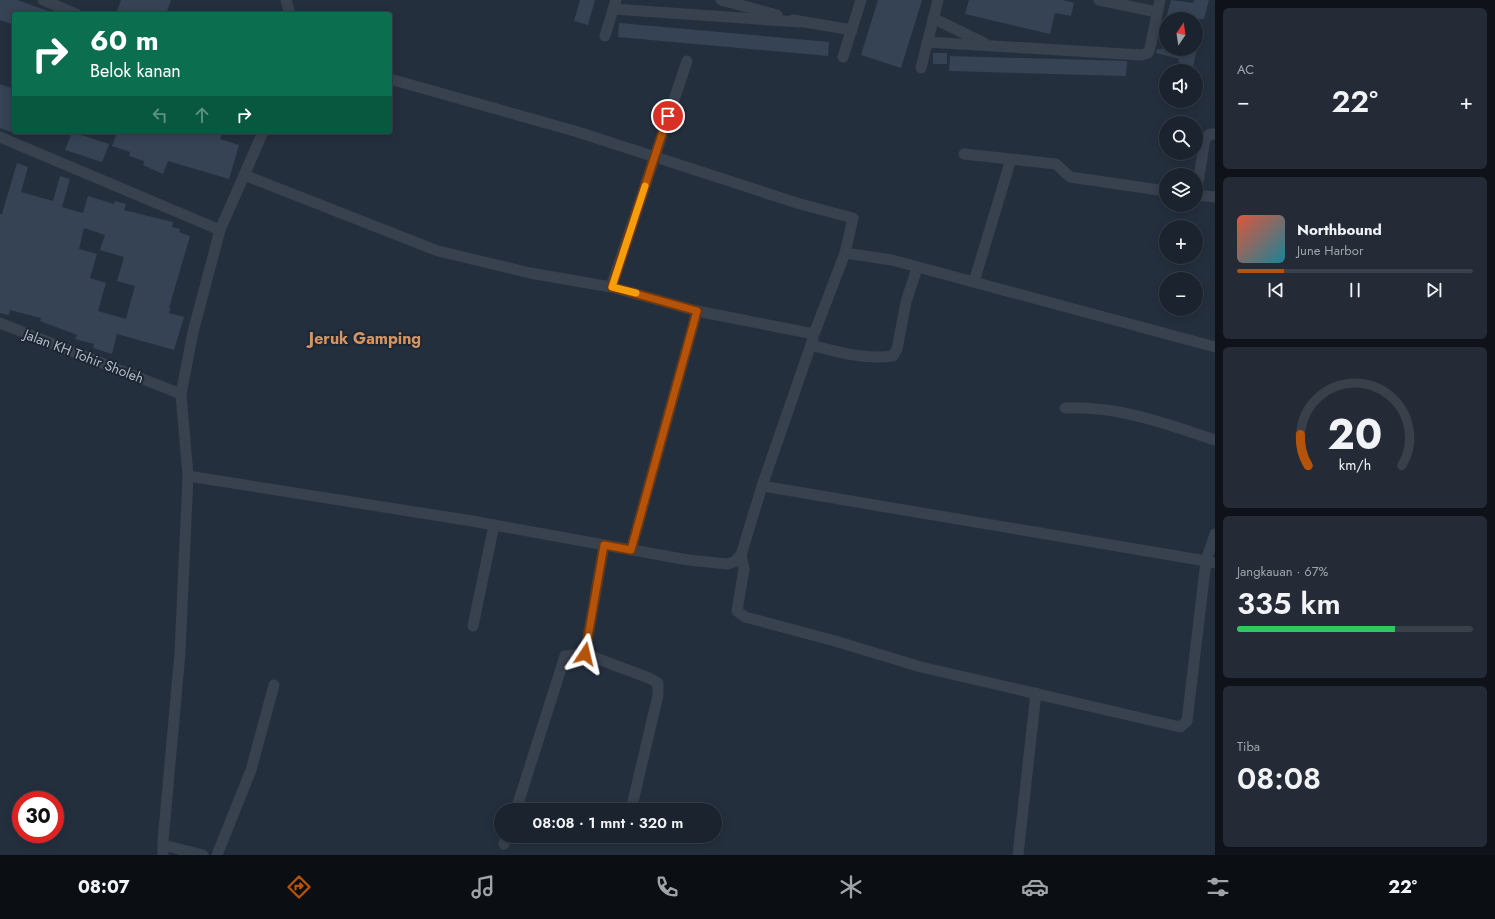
<!DOCTYPE html>
<html lang="id">
<head>
<meta charset="utf-8">
<style>
  body { margin:0; font-family:Jost,sans-serif; background:#242b36; color:#f1f3f6; height:100vh; display:flex; flex-direction:column; font-size:15px; white-space:nowrap }
  * { box-sizing:border-box; margin:0 }
  p { font-size:13px; color:#a0a4aa }
  .icon { flex:none; width:22px; height:22px; fill:none; stroke:currentColor; stroke-width:2; stroke-linecap:round; stroke-linejoin:round }
  .map { position:relative; flex:1; overflow:hidden }
  .panel { display:flex; flex-direction:column; gap:8px; padding:8px; background:#0f1319; width:280px }
  .panel>* { flex:none }
  .banner { position:absolute; left:12px; top:12px; width:380px; height:122px; border-radius:4px; box-shadow:0 2px 10px #0003,0 0 0 1px #39404a; background:#0b6e4f; color:#fff; overflow:hidden }
  .needle { width:26px; rotate:13deg }
  .buttons { position:absolute; left:1159px; top:12px; display:grid; gap:8px }
  .buttons a { display:grid; place-items:center; width:44px; height:44px; border-radius:50%; background:#1b232e; box-shadow:0 2px 10px #0003,0 0 0 1px #39404a; font-size:20px }
  .speed { position:absolute; left:12px; top:791px; display:flex; gap:8px; font-size:20px; font-weight:700; text-align:center }
  .speed>* { display:grid; place-content:center; width:52px; height:52px; border-radius:50%; background:#1b232e; box-shadow:0 2px 10px #0003,0 0 0 1px #39404a; line-height:1 }
  .speed .limit { border:6px solid #d22; background:#fff; color:#111 }
  .pin { position:absolute; display:grid; place-items:center; width:34px; height:34px; color:#fff; margin:-17px; border:2px solid #fff; border-radius:50%; box-shadow:0 1px 4px #0007 }
  .me { position:absolute; width:44px; margin:-22px; rotate:10deg; stroke-linejoin:round; filter:drop-shadow(0 0 3px #0008) }
  .turn { display:flex; align-items:center; gap:14px; height:84px; padding:0 12px; font-size:18px }
  .turn .icon { width:52px; height:52px; stroke-width:2.5 }
  .turn b { display:block; font-size:28px; line-height:34px }
  .lanes { display:flex; align-items:center; height:38px; padding:0 12px; background:#0003; justify-content:center; gap:20px; direction:ltr }
  .lanes .off { opacity:.35 }
  .big { font-size:30px; font-weight:600; line-height:1.1 }
  .panel .card { flex:1; display:flex; flex-direction:column; justify-content:center; gap:6px; min-width:0; padding:0 14px; border-radius:6px; background:#242b36 }
  .panel .dial { align-items:center; gap:0 }
  .dial svg { height:104px; overflow:visible; fill:none; stroke:#39404a; stroke-width:7; stroke-linecap:round; text-anchor:middle }
  .dial text { fill:#f1f3f6; stroke:none }
  .song { display:flex; align-items:center; gap:12px }
  .cover { width:48px; height:48px; border-radius:6px; background:linear-gradient(135deg,hsl(10 70% 55%),hsl(190 70% 35%)) }
  .played { height:4px; border-radius:2px; background:linear-gradient(90deg,#b45309 20%,#39404a 20%) }
  .keys { display:flex; justify-content:space-around; direction:ltr }
  .heat { display:flex; justify-content:space-between; align-items:center; font-size:22px; direction:ltr }
  .charge { height:6px; border-radius:3px; background:linear-gradient(90deg,#34c759 67%,#39404a 0) }
  .trip { position:absolute; left:494px; top:803px; width:228px; height:40px; border-radius:20px; background:#1b232e; box-shadow:0 2px 10px #0003,0 0 0 1px #39404a; font-weight:600; line-height:40px; text-align:center }
  .dock { display:flex; height:64px; justify-content:space-around; align-items:center; background:#0b0e12; color:#a0a4aa }
  .dock .icon { width:28px; height:28px }
  .dock .selected { color:#b45309 }
  .dock b { font-size:18px; color:#f1f3f6 }
  main { display:flex; flex:1; min-height:0 }
  .map>svg:first-child { display:block }
  .building { fill:#364354; fill-rule:evenodd }
  .lines { fill:none; stroke-linecap:round; stroke-linejoin:round }
  .minor { stroke:#38414e; stroke-width:11 }
  .route-casing { stroke:#753606; stroke-width:10 }
  .route { stroke:#b45309; stroke-width:7 }
  .slow { stroke:#f59e0b; stroke-width:7 }
  .labels { text-anchor:middle; stroke-width:4; stroke-linejoin:round; paint-order:stroke }
  .street-label { font-size:14px; fill:#b4bcc9; stroke:#1d2633 }
  .quarter-label { font-size:16px; font-weight:bold; fill:#d59563; stroke:#1d2633 }
</style>
</head>
<body>
<main>
<div class="map">
<svg width="1215" height="855" viewBox="0 0 1215 855">
  <rect width="100%" height="100%" fill="#242f3e"/>
  <g class="building">
    <path d="M 0,0 L 17,0 L 51,12 L 51,14 L 14,14 L 14,25 L 0,20 Z"/>
    <path d="M 121,0 L 171,0 L 166,14 L 116,14 Z"/>
    <path d="M 580,0 L 595,0 L 588,25 L 574,21 Z"/>
    <path d="M 878,0 L 922,0 L 901,68 L 861,55 Z"/>
    <path d="M 969,0 L 1063,0 L 1074,3 L 1071,16 L 1055,13 L 1050,34 L 965,14 Z"/>
    <path d="M 1171,0 L 1193,3 L 1194,0 L 1209,0 L 1204,19 L 1166,19 Z"/>
    <path d="M 619,23 L 829,42 L 828,56 L 618,37 Z"/>
    <path d="M 1157,49 L 1197,49 L 1193,66 L 1178,62 L 1179,59 L 1156,53 Z"/>
    <rect x="933" y="53" width="14" height="11"/>
    <path d="M 950,56 L 1127,61 L 1126,76 L 949,71 Z"/>
    <path d="M 0,84 L 14,89 L 14,133 L 0,128 Z"/>
    <path d="M 72,132 L 109,144 L 102,162 L 65,150 Z"/>
    <path d="M 117,132 L 213,132 L 222,134 L 220,139 L 239,145 L 229,179 L 168,161 L 163,174 L 143,165 L 144,161 L 129,156 L 130,152 L 112,146 Z"/>
    <path d="M 17,163 L 28,167 L 21,192 L 53,201 L 60,176 L 70,179 L 62,207 L 83,213 L 88,196 L 114,204 L 115,201 L 126,204 L 124,210 L 173,222 L 172,227 L 180,229 L 179,232 L 190,236 L 169,308 L 171,308 L 169,313 L 184,317 L 174,350 L 117,334 L 112,354 L 93,348 L 94,344 L 75,339 L 77,335 L 40,321 L 41,318 L 10,310 L 9,315 L 0,313 L 0,214 L 2,214 ZM 84,228 L 105,235 L 100,250 L 124,257 L 117,281 L 135,286 L 126,319 L 98,311 L 106,283 L 90,278 L 97,254 L 79,249 Z"/>
  </g>
  <g class="lines">
    <g class="minor">
      <path d="M 43,0 L 76,14"/>
      <path d="M 286,0 L 290,14"/>
      <path d="M 721,0 L 777,15"/>
      <path d="M 1099,0 L 1157,12"/>
      <path d="M 613,9 L 799,22"/>
      <path d="M 933,18 L 984,43"/>
      <path d="M 793,20 L 852,30"/>
      <path d="M 605,36 L 616,0"/>
      <path d="M 927,42 L 1142,55 L 1148,53 L 1150,48 L 1160,0"/>
      <path d="M 843,57 L 861,0"/>
      <path d="M 921,68 L 938,0"/>
      <path d="M 263,132 L 220,230 L 193,332 L 181,394 L 188,476 L 472,521 L 688,560 L 727,564 L 734,562 L 741,555 L 762,486 L 1206,561 L 1215,534"/>
      <path d="M 0,137 L 220,230"/>
      <path d="M 964,154 L 1056,164 L 1070,177 L 1166,191"/>
      <path d="M 244,175 L 438,251 L 530,273 L 611,287 L 697,311 L 814,334 L 845,253 L 853,218 L 800,204 L 578,132 L 390,79"/>
      <path d="M 1196,195 L 1205,139 L 1210,134 L 1215,134"/>
      <path d="M 1196,195 L 1215,197"/>
      <path d="M 845,253 L 892,260 L 1215,347"/>
      <path d="M 974,282 L 1011,159"/>
      <path d="M 611,287 L 687,61"/>
      <path d="M 0,323 L 181,394"/>
      <path d="M 811,345 C 837,352 866,360 893,356 L 897,349 L 906,302 L 917,268"/>
      <path d="M 1065,408 C 1119,406 1164,423 1215,440"/>
      <path d="M 762,486 L 813,339"/>
      <path d="M 604,545 L 585,654 L 649,678 L 658,683 L 658,695 L 631,810"/>
      <path d="M 631,550 L 697,311"/>
      <path d="M 741,555 L 744,569 L 737,611 L 745,617 L 835,641 L 921,667 L 1180,727 L 1187,721 L 1206,561 L 1215,563"/>
      <path d="M 473,626 L 494,525"/>
      <path d="M 516,810 L 565,656 L 585,654"/>
      <path d="M 504,844 L 507,836"/>
      <path d="M 163,845 L 203,855"/>
      <path d="M 163,855 L 163,841 L 180,653 L 188,476"/>
      <path d="M 217,855 L 251,770 L 274,685"/>
      <path d="M 1018,855 L 1036,693"/>
    </g>
  </g>
  <g class="lines">
    <defs>
      <path id="route" d="M 585,654 L 604,545 L 631,550 L 697,311 L 612,287 L 668,116"/>
    </defs>
    <use href="#route" class="route-casing"/>
    <use href="#route" class="route"/>
    <path class="slow" d="M 636,293 L 612,287 L 645,186"/>
  </g>
  <g class="labels">
    <g class="street-label">
      <text transform="translate(84 356) rotate(21)" y="5">Jalan KH Tohir Sholeh</text>
    </g>
    <g class="quarter-label">
      <text x="365" y="344">Jeruk Gamping</text>
    </g>
  </g>
</svg>
<div class="buttons">
<a><svg class="needle" viewBox="-14 -14 28 28"><path d="M0-13l5 13h-10z" fill="#e53935"/><path d="M0 13l5-13h-10z" fill="#a0a4aa"/></svg></a>
<a><svg class="icon" aria-label="sound" viewBox="0 0 24 24"><path d="M4 9h4l5-4v14l-5-4H4zM17 9q2 3 0 6"/></svg></a>
<a><svg class="icon" aria-label="search" viewBox="0 0 24 24"><circle cx="10" cy="10" r="6"/><path d="M15 15l6 6"/></svg></a>
<a><svg class="icon" aria-label="layers" viewBox="0 0 24 24"><path d="M12 4l9 5-9 5-9-5zM3 14l9 5 9-5"/></svg></a>
<a>+</a>
<a>−</a>
</div>
<div class="speed"><div class="limit">30</div></div>
<div class="pin" style="left:668px;top:116px;background:#d93025"><svg class="icon" aria-label="arrive" viewBox="0 0 24 24"><path d="M6 21V4h12l-3 4 3 4H6"/></svg></div>
<svg class="me" style="left:585px;top:654px" viewBox="-20 -20 40 40"><path d="M0-17L14 15 0 8-14 15z" fill="#b45309" stroke="#fff" stroke-width="4"/></svg>
<div class="trip">08:08 · 1 mnt · 320 m</div>
<div class="banner">
<div class="turn"><svg class="icon" aria-label="right" viewBox="0 0 24 24"><path d="M7 20v-9h11M14 6l5 5-5 5"/></svg><div><b>60 m</b>Belok kanan</div></div>
<div class="lanes"><svg class="icon off" aria-label="left" viewBox="0 0 24 24"><path d="M17 20v-9H6M10 6l-5 5 5 5"/></svg><svg class="icon off" aria-label="ahead" viewBox="0 0 24 24"><path d="M12 20V5M6 11l6-6 6 6"/></svg><svg class="icon" aria-label="right" viewBox="0 0 24 24"><path d="M7 20v-9h11M14 6l5 5-5 5"/></svg></div>
</div>
</div>
<section class="panel">
<div class="card"><p>AC</p>
<div class="heat"><a>−</a><b class="big">22°</b><a>+</a></div>
</div>
<div class="card">
<div class="song"><i class="cover"></i><div><b>Northbound</b><p>June Harbor</p></div></div>
<div class="played"></div>
<div class="keys"><svg class="icon" aria-label="previous" viewBox="0 0 24 24"><path d="M18 5L8 12l10 7zM5 5v14"/></svg><svg class="icon" aria-label="pause" viewBox="0 0 24 24"><path d="M8 5v14M16 5v14"/></svg><svg class="icon" aria-label="next" viewBox="0 0 24 24"><path d="M6 5l10 7-10 7zM19 5v14"/></svg></div>
</div>
<div class="card dial"><svg viewBox="0 0 100 80">
<path d="M14 69A42 42 0 1 1 86 69"/>
<path d="M14 69A42 42 0 0 1 8 45" stroke="#b45309"/>
<text x="50" y="56" font-size="32" font-weight="700">20</text>
<text x="50" y="72" font-size="11">km/h</text>
</svg></div>
<div class="card"><p>Jangkauan · 67%</p><b class="big">335 km</b><div class="charge"></div></div>
<div class="card"><p>Tiba</p><b class="big">08:08</b></div>
</section>
</main>
<nav class="dock">
<b>08:07</b>
<svg class="icon selected" aria-label="directions" viewBox="0 0 24 24"><path d="M12 3l9 9-9 9-9-9zM9 14v-3h6M13 9l2 2-2 2"/></svg>
<svg class="icon" aria-label="music" viewBox="0 0 24 24"><path d="M9 18V5l10-2v13"/><circle cx="6" cy="18" r="3"/><circle cx="16" cy="16" r="3"/></svg>
<svg class="icon" aria-label="phone" viewBox="0 0 24 24"><path d="M5 4h4l2 5-3 2q2 4 5 5l2-3 5 2v4C11 20 4 13 5 4z"/></svg>
<svg class="icon" aria-label="climate" viewBox="0 0 24 24"><path d="M12 3v18M4 7l16 10M4 17L20 7"/></svg>
<svg class="icon" aria-label="car" viewBox="0 0 24 24"><path d="M5 17H2v-5l4-1 3-4h7l3 4 3 1v5h-3M9 17h6M6 11h13"/><circle cx="7" cy="17" r="2"/><circle cx="17" cy="17" r="2"/></svg>
<svg class="icon" aria-label="filters" viewBox="0 0 24 24"><path d="M4 7h16M4 17h16"/><circle cx="9" cy="7" r="2"/><circle cx="15" cy="17" r="2"/></svg>
<b>22°</b>
</nav>
</body>
</html>
